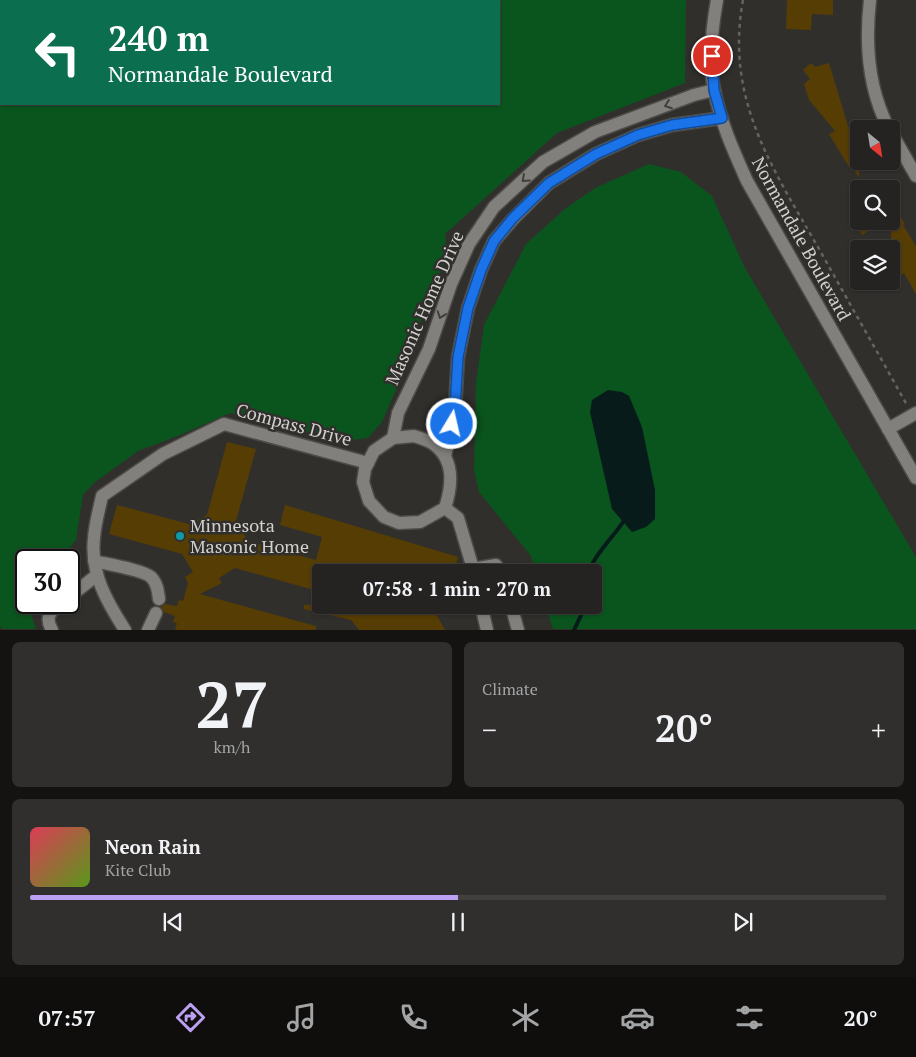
<!DOCTYPE html>
<html lang="en">
<head>
<meta charset="utf-8">
<style>
  body { margin:0; font-family:"PT Serif",serif; background:#312f2e; color:#f1f3f6; height:100vh; display:flex; flex-direction:column; font-size:19px; white-space:nowrap }
  * { box-sizing:border-box; margin:0 }
  p { font-size:16px; color:#a3a4a5 }
  .icon { flex:none; width:28px; height:28px; fill:none; stroke:currentColor; stroke-width:2; stroke-linecap:round; stroke-linejoin:round }
  .map { position:relative; height:630px; overflow:hidden }
  .details { display:flex; flex-direction:column; gap:12px; padding:12px; background:#141312; flex:1 }
  .details>* { flex:none }
  .top-card { position:absolute; left:0px; top:0px; width:500px; height:105px; box-shadow:0 1px 4px #0004,0 0 0 1px #42403f; background:#0b6e4f; color:#fff; overflow:hidden }
  .needle { width:32px; rotate:150deg }
  .buttons { position:absolute; left:850px; top:120px; display:grid; gap:10px }
  .buttons a { display:grid; place-items:center; width:50px; height:50px; border-radius:5px; background:#252321; box-shadow:0 1px 4px #0004,0 0 0 1px #42403f; font-size:25px }
  .speed { position:absolute; left:15px; top:549px; display:flex; gap:10px; font-size:25px; font-weight:700; text-align:center }
  .speed>* { display:grid; place-content:center; width:65px; height:65px; border-radius:50%; background:#252321; box-shadow:0 1px 4px #0004,0 0 0 1px #42403f; line-height:1 }
  .speed .limit { border:2px solid #111; border-radius:8px; background:#fff; color:#111 }
  .pin { position:absolute; display:grid; place-items:center; width:42px; height:42px; color:#fff; margin:-21px; border:2px solid #fff; border-radius:50%; box-shadow:0 1px 5px #0007 }
  .me { position:absolute; width:55px; margin:-28px; rotate:9deg; stroke-linejoin:round; filter:drop-shadow(0 0 4px #0008) }
  .turn { display:flex; align-items:center; gap:18px; height:105px; padding:0 25px; font-size:22px }
  .turn .icon { width:65px; height:65px; stroke-width:2.5 }
  .turn b { display:block; font-size:35px; line-height:42px }
  .big { font-size:38px; font-weight:600; line-height:1.1 }
  .details .card { flex:1; display:flex; flex-direction:column; justify-content:center; gap:8px; min-width:0; padding:0 18px; border-radius:8px; background:#312f2e }
  .details .dial { align-items:center; gap:0 }
  .dial b { font-size:65px; line-height:1 }
  .song { display:flex; align-items:center; gap:15px }
  .cover { width:60px; height:60px; border-radius:8px; background:linear-gradient(135deg,hsl(350 70% 55%),hsl(90 70% 35%)) }
  .played { height:5px; border-radius:2px; background:linear-gradient(90deg,#bca0f2 50%,#42403f 50%) }
  .keys { display:flex; justify-content:space-around; direction:ltr }
  .heat { display:flex; justify-content:space-between; align-items:center; font-size:28px; direction:ltr }
  .details .tiles { flex:1; display:grid; gap:12px; grid-template-columns:1fr 1fr }
  .card:last-child { grid-column:span 2 }
  .trip { position:absolute; left:312px; top:564px; width:290px; height:50px; border-radius:5px; background:#252321; box-shadow:0 1px 4px #0004,0 0 0 1px #42403f; font-weight:600; line-height:50px; text-align:center }
  .tab-bar { display:flex; height:80px; justify-content:space-around; align-items:center; background:#0f0e0d; color:#a3a4a5 }
  .tab-bar .icon { width:35px; height:35px }
  .tab-bar .active { color:#bca0f2 }
  .tab-bar b { font-size:22px; color:#f1f3f6 }
  .map>svg:first-child { display:block }
  .green { fill:#0a541e; fill-rule:evenodd }
  .water { fill:#071b1b }
  .lines { fill:none; stroke-linecap:round; stroke-linejoin:round }
  .stream { stroke:#071b1b; stroke-width:4 }
  .building { fill:#563d04 }
  .minor-casing { stroke:#4d4b48; stroke-width:15 }
  .path { stroke:#666462; stroke-width:2.5; stroke-dasharray:4 4; stroke-linecap:butt }
  .minor { stroke:#82807c; stroke-width:12 }
  .oneway { stroke:#413f3c }
  .route-casing { stroke:#114b97; stroke-width:12 }
  .route { stroke:#1a73e8; stroke-width:9 }
  .culture-dot { fill:#0f9aa8; stroke:#312f2c; stroke-width:2 }
  .labels { text-anchor:middle; stroke-width:5; stroke-linejoin:round; paint-order:stroke }
  .street-label { font-size:18px; fill:#d2d1cf; stroke:#312f2c }
  .poi-label { font-size:18px; fill:#d2d1cf; stroke:#312f2c; text-anchor:start }
</style>
</head>
<body>
<div class="map">
<svg width="916" height="630" viewBox="0 0 916 630">
  <rect width="100%" height="100%" fill="#312f2c"/>
  <g class="green">
    <path d="M 0,0 L 686,0 L 685,83 L 557,133 L 445,234 L 447,256 L 425,310 L 400,381 L 382,422 L 368,438 L 344,441 L 230,413 L 180,435 L 138,451 L 94,483 L 83,495 L 76,540 L 67,551 L 66,560 L 26,560 L 26,602 L 40,603 L 30,612 L 36,629 L 2,629 L 0,626 ZM 499,1 L 499,104 L 1,104 L 1,1 Z"/>
    <path d="M 649,164 L 681,172 L 712,196 L 745,268 L 916,557 L 916,629 L 553,629 L 545,605 L 594,605 L 594,572 L 535,572 L 531,556 L 479,492 L 474,470 L 476,383 L 484,325 L 526,244 L 566,208 L 597,187 Z"/>
  </g>
  <path class="water" d="M 608,390 L 622,392 L 629,396 L 642,427 L 655,490 L 655,519 L 646,527 L 632,532 L 612,509 L 590,412 L 592,400 Z"/>
  <g class="lines">
    <g class="stream">
      <path d="M 588,572 C 597,551 611,540 623,522"/>
      <path d="M 574,630 L 586,605"/>
    </g>
  </g>
  <g class="building">
    <path d="M 787,0 L 833,0 L 833,15 L 812,14 L 811,30 L 786,29 Z"/>
    <path d="M 811,63 L 815,67 L 829,63 L 848,126 L 859,146 L 859,161 L 877,161 L 859,172 L 859,178 L 851,165 L 849,167 L 829,134 L 835,131 L 809,100 L 804,84 L 810,79 L 803,70 Z"/>
    <path d="M 891,201 L 905,224 L 903,225 L 916,246 L 916,294 L 904,273 L 897,278 L 891,268 Z"/>
    <path d="M 862,221 L 886,221 L 862,235 L 856,225 Z"/>
    <path d="M 227,442 L 256,449 L 236,521 L 248,541 L 316,560 L 322,537 L 280,525 L 285,505 L 458,557 L 454,572 L 321,572 L 321,592 L 235,568 L 219,578 L 222,583 L 200,594 L 316,626 L 316,630 L 175,630 L 177,623 L 173,622 L 175,616 L 164,612 L 161,607 L 165,604 L 177,606 L 179,600 L 183,601 L 188,583 L 185,577 L 193,572 L 182,554 L 109,534 L 117,505 L 189,524 L 207,515 Z"/>
    <path d="M 304,605 L 431,605 L 445,630 L 359,630 L 351,620 L 304,609 Z"/>
  </g>
  <g class="lines">
    <defs>
      <g id="minor">
        <path d="M 717,0 C 712,28 708,61 714,89 C 720,121 734,152 747,181 L 916,478"/>
        <path d="M 870,0 C 865,44 868,89 889,129"/>
        <path d="M 891,132 L 916,176"/>
        <path d="M 888,429 L 916,413"/>
        <path d="M 414,436 C 420,438 427,440 432,443 C 456,459 452,486 445,508 L 420,522 L 399,523 L 384,517 L 369,501 L 363,482 L 365,469 L 374,451 L 393,438 Z"/>
        <path d="M 393,438 L 398,413 L 429,349 L 451,284 L 469,244 L 494,207 L 543,162 L 595,132 L 694,95 L 714,90"/>
        <path d="M 445,456 L 455,408 L 458,357 L 468,308 L 481,270 L 494,241 L 513,219 L 549,183 L 596,154 L 638,135 L 672,125 L 722,118"/>
        <path d="M 445,508 L 458,518 L 474,572"/>
        <path d="M 94,561 C 107,564 143,570 151,577 C 157,583 158,591 159,599"/>
        <path d="M 473,569 L 496,565 L 501,572"/>
        <path d="M 69,597 L 97,575"/>
        <path d="M 481,605 L 487,630"/>
        <path d="M 511,605 L 518,630"/>
        <path d="M 52,630 C 44,616 51,611 62,602"/>
        <path d="M 125,630 C 107,602 90,573 94,538 C 95,524 99,510 102,496 L 163,454 L 224,424 L 368,463"/>
        <path d="M 148,630 L 156,613"/>
      </g>
    </defs>
    <use href="#minor" class="minor-casing"/>
    <path class="path" d="M 743,0 C 724,102 776,173 823,256 C 851,306 879,355 907,405"/>
    <use href="#minor" class="minor"/>
  </g>
  <defs><path id="oneway-chevron" d="M-2-3.5L2.5 0L-2 3.5" fill="none" stroke-width="1.6" stroke-linecap="round" stroke-linejoin="round" transform="scale(1.25)"/></defs>
  <g class="oneway">
    <use href="#oneway-chevron" transform="translate(668 105) rotate(160)"/>
    <use href="#oneway-chevron" transform="translate(525 179) rotate(138)"/>
    <use href="#oneway-chevron" transform="translate(441 315) rotate(109)"/>
  </g>
  <g class="lines">
    <defs>
      <path id="route" d="M 452,424 L 455,408 L 458,357 L 468,308 L 481,270 L 494,241 L 513,218 L 549,183 L 596,154 L 638,135 L 672,125 L 722,118 L 714,90 L 712,56"/>
    </defs>
    <use href="#route" class="route-casing"/>
    <use href="#route" class="route"/>
  </g>
  <circle class="culture-dot" cx="180" cy="536" r="5"/>
  <g class="labels">
    <g class="street-label">
      <text transform="translate(801 239) rotate(61)" y="6">Normandale Boulevard</text>
      <text transform="translate(425 308) rotate(-66)" y="6">Masonic Home Drive</text>
      <text transform="translate(294 425) rotate(15)" y="6">Compass Drive</text>
    </g>
    <g class="poi-label">
      <text x="190" y="532">Minnesota<tspan x="190" dy="21">Masonic Home</tspan></text>
    </g>
  </g>
</svg>
<div class="buttons">
<a><svg class="needle" viewBox="-14 -14 28 28"><path d="M0-13l5 13h-10z" fill="#e53935"/><path d="M0 13l5-13h-10z" fill="#a3a4a5"/></svg></a>
<a><svg class="icon" aria-label="search" viewBox="0 0 24 24"><circle cx="10" cy="10" r="6"/><path d="M15 15l6 6"/></svg></a>
<a><svg class="icon" aria-label="layers" viewBox="0 0 24 24"><path d="M12 4l9 5-9 5-9-5zM3 14l9 5 9-5"/></svg></a>
</div>
<div class="speed"><div class="limit">30</div></div>
<div class="pin" style="left:712px;top:56px;background:#d93025"><svg class="icon" aria-label="arrive" viewBox="0 0 24 24"><path d="M6 21V4h12l-3 4 3 4H6"/></svg></div>
<svg class="me" style="left:452px;top:424px" viewBox="-20 -20 40 40"><circle r="17" fill="#1a73e8" stroke="#fff" stroke-width="3"/><path d="M0-11L8 9 0 5-8 9z" fill="#fff"/></svg>
<div class="trip">07:58 · 1 min · 270 m</div>
<div class="top-card">
<div class="turn"><svg class="icon" aria-label="left" viewBox="0 0 24 24"><path d="M17 20v-9H6M10 6l-5 5 5 5"/></svg><div><b>240 m</b>Normandale Boulevard</div></div>
</div>
</div>
<section class="details">
<div class="tiles">
<div class="card dial"><b>27</b><p>km/h</p></div>
<div class="card"><p>Climate</p>
<div class="heat"><a>−</a><b class="big">20°</b><a>+</a></div>
</div>
<div class="card">
<div class="song"><i class="cover"></i><div><b>Neon Rain</b><p>Kite Club</p></div></div>
<div class="played"></div>
<div class="keys"><svg class="icon" aria-label="previous" viewBox="0 0 24 24"><path d="M18 5L8 12l10 7zM5 5v14"/></svg><svg class="icon" aria-label="pause" viewBox="0 0 24 24"><path d="M8 5v14M16 5v14"/></svg><svg class="icon" aria-label="next" viewBox="0 0 24 24"><path d="M6 5l10 7-10 7zM19 5v14"/></svg></div>
</div>
</div>
</section>
<nav class="tab-bar">
<b>07:57</b>
<svg class="icon active" aria-label="directions" viewBox="0 0 24 24"><path d="M12 3l9 9-9 9-9-9zM9 14v-3h6M13 9l2 2-2 2"/></svg>
<svg class="icon" aria-label="music" viewBox="0 0 24 24"><path d="M9 18V5l10-2v13"/><circle cx="6" cy="18" r="3"/><circle cx="16" cy="16" r="3"/></svg>
<svg class="icon" aria-label="phone" viewBox="0 0 24 24"><path d="M5 4h4l2 5-3 2q2 4 5 5l2-3 5 2v4C11 20 4 13 5 4z"/></svg>
<svg class="icon" aria-label="climate" viewBox="0 0 24 24"><path d="M12 3v18M4 7l16 10M4 17L20 7"/></svg>
<svg class="icon" aria-label="car" viewBox="0 0 24 24"><path d="M5 17H2v-5l4-1 3-4h7l3 4 3 1v5h-3M9 17h6M6 11h13"/><circle cx="7" cy="17" r="2"/><circle cx="17" cy="17" r="2"/></svg>
<svg class="icon" aria-label="filters" viewBox="0 0 24 24"><path d="M4 7h16M4 17h16"/><circle cx="9" cy="7" r="2"/><circle cx="15" cy="17" r="2"/></svg>
<b>20°</b>
</nav>
</body>
</html>
